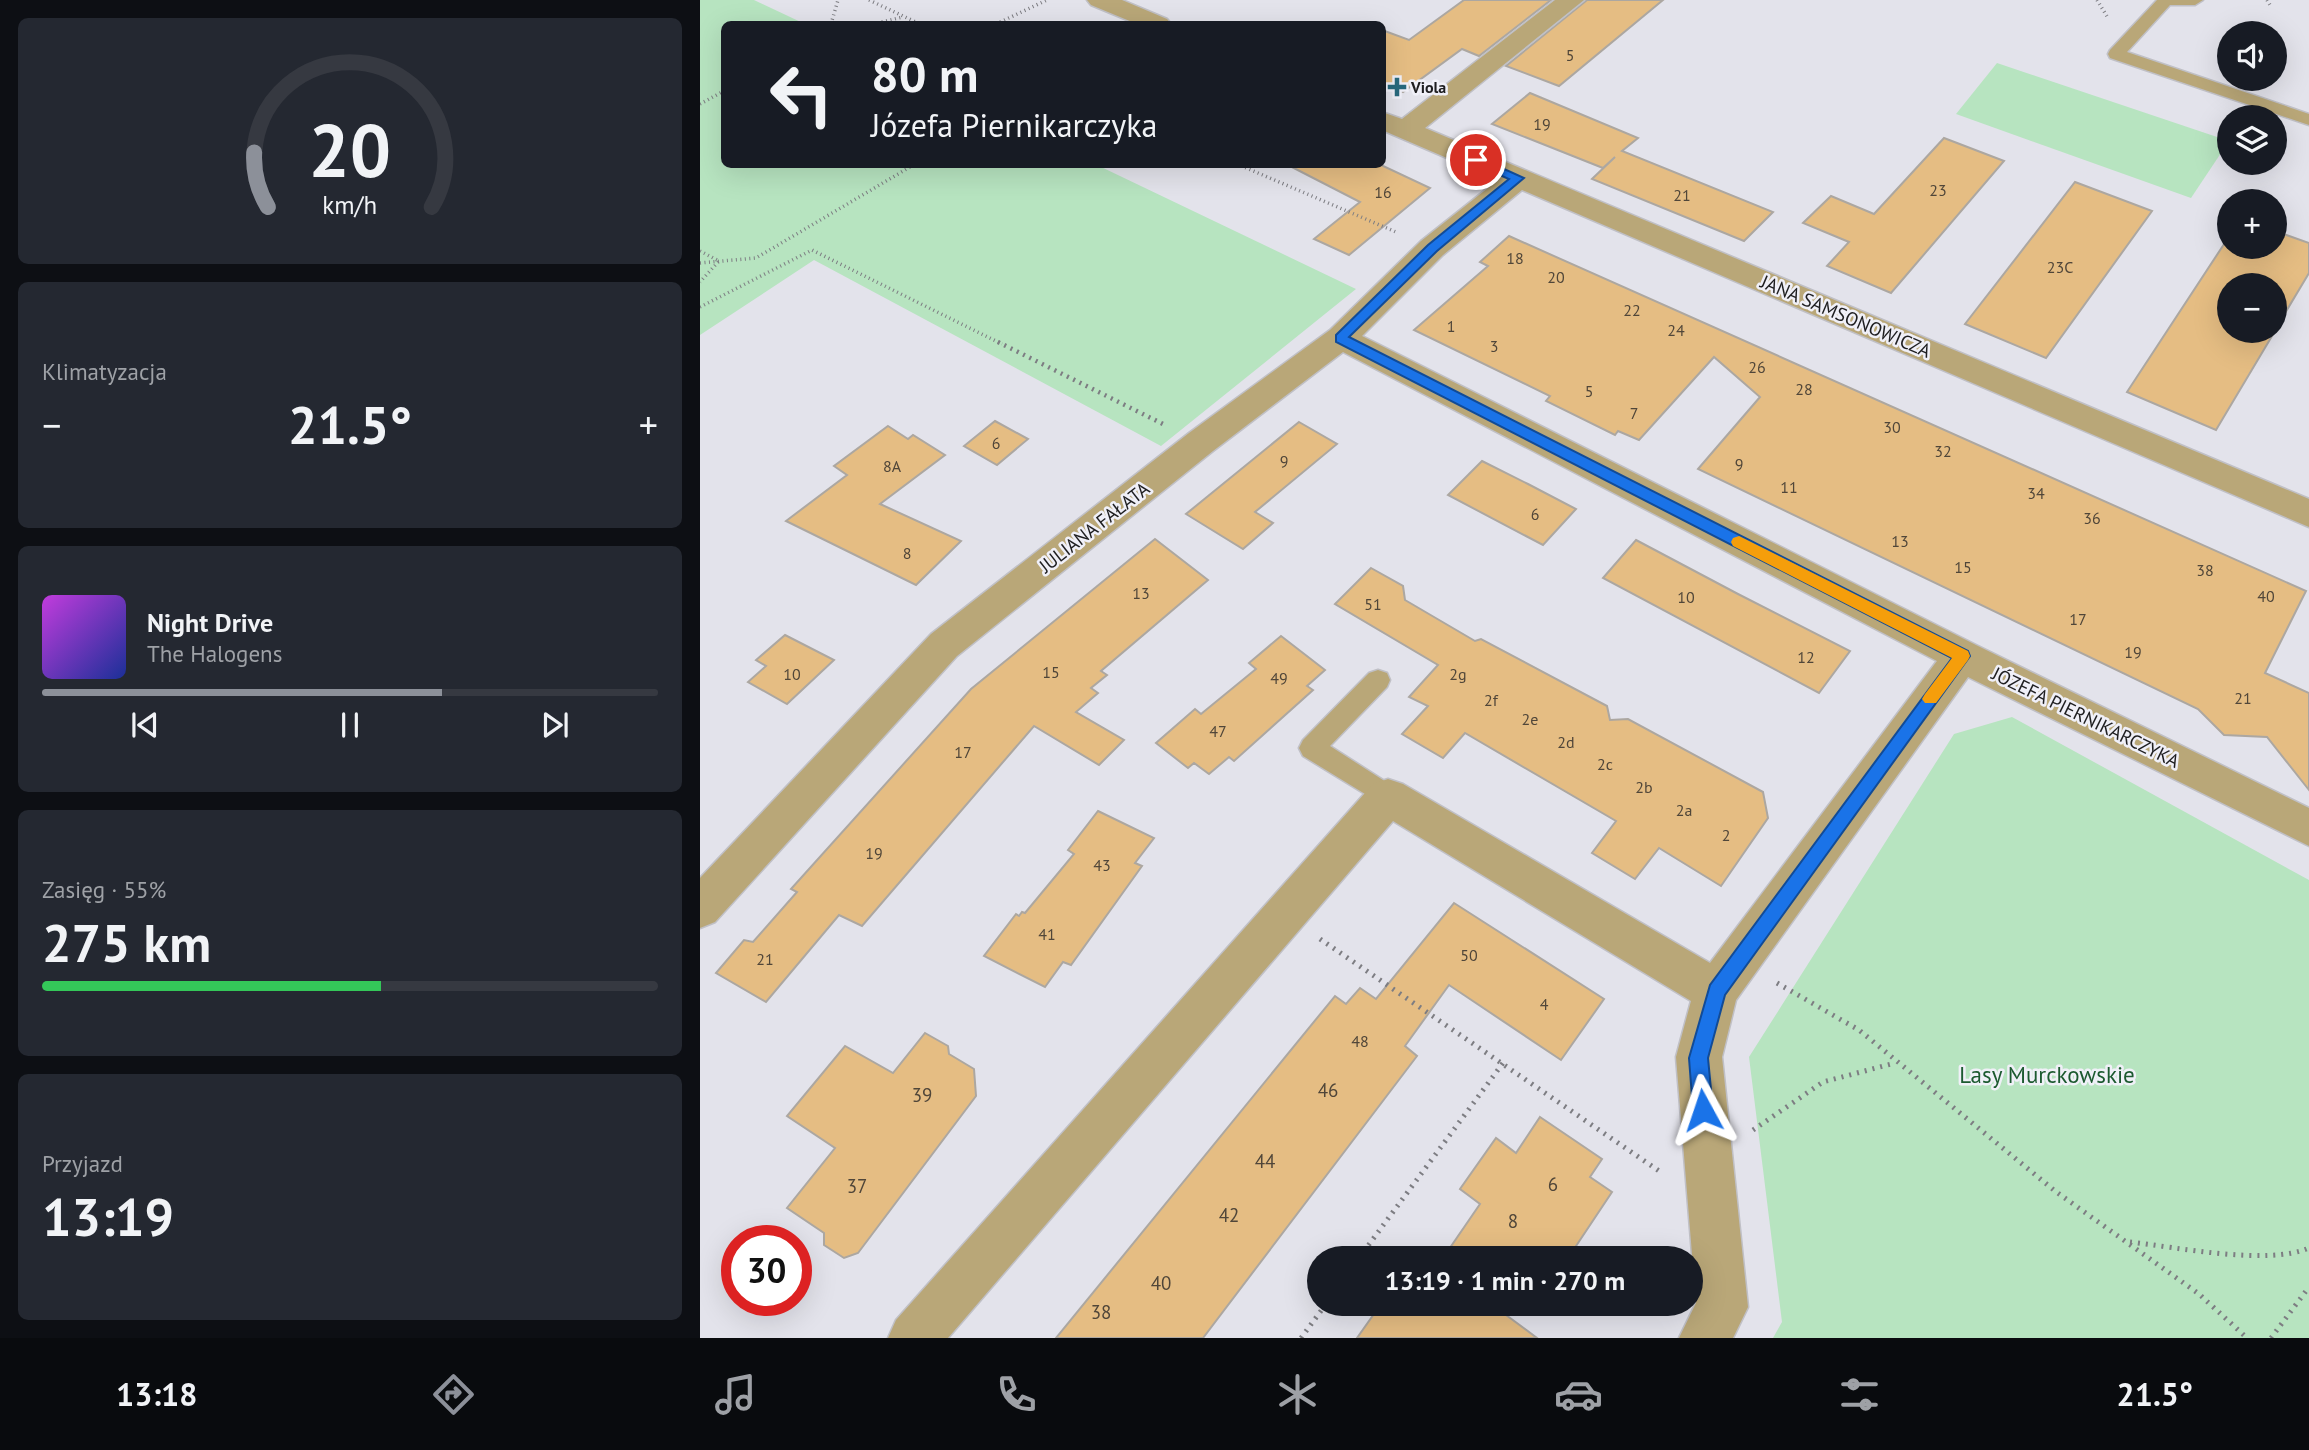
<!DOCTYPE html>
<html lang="pl">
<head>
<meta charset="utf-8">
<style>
  body { margin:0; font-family:"PT Sans",sans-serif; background:#242831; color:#f1f3f6; height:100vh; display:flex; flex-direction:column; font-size:26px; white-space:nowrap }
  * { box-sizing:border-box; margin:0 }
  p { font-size:23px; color:#9ea1a6 }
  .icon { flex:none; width:38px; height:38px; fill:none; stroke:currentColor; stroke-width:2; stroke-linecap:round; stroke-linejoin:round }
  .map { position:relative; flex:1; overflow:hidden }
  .side { display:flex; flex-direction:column; gap:18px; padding:18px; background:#0d0f14; width:700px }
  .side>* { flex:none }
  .hud { position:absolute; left:21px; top:21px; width:665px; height:147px; border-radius:10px; box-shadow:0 7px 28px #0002; background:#171b24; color:#f1f3f6; overflow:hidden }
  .controls { position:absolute; left:1517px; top:21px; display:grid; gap:14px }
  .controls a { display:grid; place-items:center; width:70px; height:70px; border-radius:50%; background:#171b24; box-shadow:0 7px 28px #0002; font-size:35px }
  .speed { position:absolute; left:21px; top:1225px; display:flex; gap:14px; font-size:35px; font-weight:700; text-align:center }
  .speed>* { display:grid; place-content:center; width:91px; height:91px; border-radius:50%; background:#171b24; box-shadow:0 7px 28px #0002; line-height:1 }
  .speed .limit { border:10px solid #d22; background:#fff; color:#111 }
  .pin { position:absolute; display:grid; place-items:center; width:60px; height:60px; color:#fff; margin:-30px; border:4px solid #fff; border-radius:50%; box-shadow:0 2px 7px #0007 }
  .me { position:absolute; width:77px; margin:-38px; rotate:355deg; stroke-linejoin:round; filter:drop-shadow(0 0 5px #0008) }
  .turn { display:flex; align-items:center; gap:24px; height:147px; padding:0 35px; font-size:32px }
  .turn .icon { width:91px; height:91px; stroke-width:2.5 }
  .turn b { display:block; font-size:49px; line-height:60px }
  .big { font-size:52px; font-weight:700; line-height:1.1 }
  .side .tile { flex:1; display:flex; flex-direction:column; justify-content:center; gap:10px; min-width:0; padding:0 24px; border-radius:10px; background:#242831 }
  .side .dial { align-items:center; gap:0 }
  .dial svg { height:182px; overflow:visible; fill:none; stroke:#363941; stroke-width:7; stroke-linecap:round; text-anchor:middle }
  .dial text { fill:#f1f3f6; stroke:none }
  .song { display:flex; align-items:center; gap:21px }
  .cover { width:84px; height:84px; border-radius:10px; background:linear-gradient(135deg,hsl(290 70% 55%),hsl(230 70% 35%)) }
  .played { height:7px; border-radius:4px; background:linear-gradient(90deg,#8c9099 65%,#363941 65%) }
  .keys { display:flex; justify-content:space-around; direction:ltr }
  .heat { display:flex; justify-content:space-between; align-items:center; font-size:38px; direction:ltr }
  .charge { height:10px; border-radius:5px; background:linear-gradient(90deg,#34c759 55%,#363941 0) }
  .trip { position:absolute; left:607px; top:1246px; width:396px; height:70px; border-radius:35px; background:#171b24; box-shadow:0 7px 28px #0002; font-weight:700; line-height:70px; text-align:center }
  .tabs { display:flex; height:112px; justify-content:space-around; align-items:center; background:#090b0e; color:#9ea1a6 }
  .tabs .icon { width:49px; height:49px }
  .tabs .current { color:#8c9099 }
  .tabs b { font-size:32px; color:#f1f3f6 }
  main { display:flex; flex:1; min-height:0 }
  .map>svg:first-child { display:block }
  .green { fill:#b7e4c0 }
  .building { fill:#e5bd83; stroke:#aca7a1; stroke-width:2 }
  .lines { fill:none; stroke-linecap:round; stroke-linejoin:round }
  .lane-casing { stroke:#c0c0c6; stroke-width:3 }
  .street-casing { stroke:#c0c0c6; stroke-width:3 }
  .path-far2 { stroke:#7d7d82; stroke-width:3.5; stroke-dasharray:1 3.5; stroke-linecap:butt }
  .path-far1 { stroke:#7d7d82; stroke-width:4.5; stroke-dasharray:2 5; stroke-linecap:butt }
  .path { stroke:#7d7d82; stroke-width:5; stroke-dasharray:2 6; stroke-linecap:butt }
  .lane { fill:#b9a778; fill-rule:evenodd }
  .street { fill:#b9a778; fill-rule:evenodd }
  .route { fill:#1a73e8; stroke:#114b97; stroke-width:2 }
  .slow { fill:#f59e0b }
  .poi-dot { fill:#28697d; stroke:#f0f0f8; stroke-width:2.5 }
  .labels { text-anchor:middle; stroke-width:5; stroke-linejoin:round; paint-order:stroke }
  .number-label { font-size:16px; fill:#504639 }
  .far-poi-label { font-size:16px; font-weight:bold; fill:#1e1e20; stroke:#f0f0f8; text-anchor:start }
  .street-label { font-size:19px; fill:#1e1e20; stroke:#f0f0f8 }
  .near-number-label { font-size:19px; fill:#504639 }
  .near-park-label { font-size:23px; fill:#1c5a30; stroke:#f0f0f8 }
</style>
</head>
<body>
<main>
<section class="side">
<div class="tile dial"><svg viewBox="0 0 100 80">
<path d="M14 69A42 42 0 1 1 86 69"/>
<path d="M14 69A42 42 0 0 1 8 45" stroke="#8c9099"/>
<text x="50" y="56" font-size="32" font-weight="700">20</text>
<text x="50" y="72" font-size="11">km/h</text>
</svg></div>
<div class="tile"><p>Klimatyzacja</p>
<div class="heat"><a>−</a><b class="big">21.5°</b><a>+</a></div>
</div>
<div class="tile">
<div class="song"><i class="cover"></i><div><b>Night Drive</b><p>The Halogens</p></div></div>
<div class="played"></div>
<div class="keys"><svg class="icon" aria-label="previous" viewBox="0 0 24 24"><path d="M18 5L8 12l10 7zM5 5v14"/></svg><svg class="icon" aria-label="pause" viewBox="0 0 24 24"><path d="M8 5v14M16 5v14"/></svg><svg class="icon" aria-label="next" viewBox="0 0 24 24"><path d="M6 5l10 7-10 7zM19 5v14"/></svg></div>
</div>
<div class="tile"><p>Zasięg · 55%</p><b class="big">275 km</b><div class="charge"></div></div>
<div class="tile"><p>Przyjazd</p><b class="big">13:19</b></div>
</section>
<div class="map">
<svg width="1609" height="1338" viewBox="0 0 1609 1338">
  <rect width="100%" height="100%" fill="#e3e3eb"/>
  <g class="green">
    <path d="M 0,0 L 54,0 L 105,24 L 24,24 L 24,164 L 397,165 L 656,289 L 461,446 L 114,260 L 0,335 Z"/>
    <path d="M 1297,63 L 1529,141 L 1491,198 L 1256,114 Z"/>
    <path d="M 1312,717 L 1609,880 L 1609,1338 L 1073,1338 L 1082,1322 L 1049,1057 L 1254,734 Z"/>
  </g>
  <g class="building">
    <path d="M 764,0 L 851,0 L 779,56 L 762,49 L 703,92 L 682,83 L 682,30 L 709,40 Z"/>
    <path d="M 887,0 L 963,0 L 859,86 L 806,66 Z"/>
    <path d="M 830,93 L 938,138 L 922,151 L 1073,212 L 1044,241 L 892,179 L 915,157 L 903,168 L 792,124 Z"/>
    <path d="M 1244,138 L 1304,161 L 1191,293 L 1127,266 L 1149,242 L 1103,223 L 1131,196 L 1174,214 Z"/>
    <path d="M 586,164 L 679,164 L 730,188 L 649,255 L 614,239 L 660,202 Z"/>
    <path d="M 1375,182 L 1452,211 L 1346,358 L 1265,324 Z"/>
    <path d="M 1575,231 L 1609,243 L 1609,273 L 1575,330 L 1575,285 L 1530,285 L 1530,331 L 1575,331 L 1516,430 L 1427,392 L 1530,235 L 1530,247 L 1575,247 Z"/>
    <path d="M 809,236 L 1606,591 L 1565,673 L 1609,693 L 1609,790 L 1567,737 L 1524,735 L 1498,709 L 998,469 L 1060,397 L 1014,357 L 939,440 L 918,431 L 915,435 L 846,401 L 850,396 L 714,330 L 788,266 L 780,262 Z"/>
    <path d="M 295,421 L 328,439 L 297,465 L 264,446 Z"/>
    <path d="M 599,422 L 637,444 L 555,512 L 573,523 L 543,549 L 486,514 Z"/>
    <path d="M 188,426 L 208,439 L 213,435 L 245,455 L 180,504 L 261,541 L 216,585 L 86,521 L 147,475 L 134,466 Z"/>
    <path d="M 782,461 L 828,484 L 876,509 L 843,545 L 748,495 Z"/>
    <path d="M 455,539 L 508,580 L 401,671 L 407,675 L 391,688 L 398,693 L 376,712 L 424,740 L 399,765 L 334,726 L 162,926 L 139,915 L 66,1002 L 16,973 L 44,940 L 53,942 L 97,892 L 91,889 L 271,689 Z"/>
    <path d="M 936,540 L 1038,594 L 1150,651 L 1119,693 L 903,578 Z"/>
    <path d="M 671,568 L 703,586 L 705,600 L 775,641 L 781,639 L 907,706 L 910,720 L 928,719 L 1063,792 L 1068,818 L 1021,886 L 959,848 L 935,879 L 892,853 L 916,821 L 765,733 L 743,758 L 702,734 L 728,706 L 709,697 L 738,665 L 635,604 Z"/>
    <path d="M 85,635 L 134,660 L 87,704 L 48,682 L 66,666 L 56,660 Z"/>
    <path d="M 581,636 L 625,670 L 607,686 L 613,690 L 534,761 L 529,757 L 509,774 L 494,763 L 488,768 L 456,743 L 495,709 L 501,714 L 556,669 L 549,663 Z"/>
    <path d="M 398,811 L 454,838 L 435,863 L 442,866 L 371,965 L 363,962 L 345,987 L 284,956 L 316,914 L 319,916 L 322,912 L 325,913 L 374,854 L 368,850 Z"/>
    <path d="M 754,903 L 904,999 L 861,1060 L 749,985 L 705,1046 L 717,1056 L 503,1338 L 356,1338 L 635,996 L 646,1004 L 660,988 L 676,999 Z"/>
    <path d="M 225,1033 L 248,1046 L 249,1054 L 274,1069 L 276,1096 L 158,1253 L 144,1258 L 124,1245 L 124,1233 L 87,1208 L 135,1148 L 87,1116 L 145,1046 L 193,1073 Z"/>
    <path d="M 840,1117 L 902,1159 L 890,1177 L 912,1192 L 868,1258 L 743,1258 L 780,1204 L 760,1189 L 796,1138 L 816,1153 Z"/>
    <path d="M 681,1304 L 807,1304 L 802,1312 L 837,1338 L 657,1338 Z"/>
  </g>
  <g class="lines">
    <defs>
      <g id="lane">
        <path d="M 1457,0 L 1503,0 L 1495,5 L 1470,5 L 1427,52 L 1609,114 L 1609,125 L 1410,58 L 1408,54 L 1410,50 Z"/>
        <path d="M 678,670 L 687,673 L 690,680 L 687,687 L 630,746 L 697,789 L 701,797 L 697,805 L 688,808 L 603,756 L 599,748 L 603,740 L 669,673 Z"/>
      </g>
      <g id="street">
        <path d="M 387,0 L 422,0 L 467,19 L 471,24 L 437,24 L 391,5 Z"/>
        <path d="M 855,0 L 884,0 L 725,128 L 1609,499 L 1609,527 L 822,190 L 743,255 L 662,336 L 1276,645 L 1609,808 L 1609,846 L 1268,677 L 1036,1000 L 1022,1057 L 1048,1307 L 1033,1338 L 979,1338 L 996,1303 L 976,1057 L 991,1001 L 693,821 L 248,1338 L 188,1338 L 196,1320 L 673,784 L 688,779 L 703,784 L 1010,963 L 1237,661 L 643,352 L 513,451 L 257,656 L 15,922 L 0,928 L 0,878 L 231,634 L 489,433 L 630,330 L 721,241 L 798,180 L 682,130 L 682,112 L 702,119 Z"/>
      </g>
    </defs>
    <use href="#lane" class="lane-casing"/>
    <use href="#street" class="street-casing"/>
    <g class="path-far2">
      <path d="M 169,0 L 220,24"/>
      <path d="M 1397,0 L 1408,18"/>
      <path d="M 1567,0 L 1570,5"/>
      <path d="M 131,24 L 138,0"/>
      <path d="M 173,24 L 203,17"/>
      <path d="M 296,24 L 347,0"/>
      <path d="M 0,104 L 24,91"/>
      <path d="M 537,164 L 696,232"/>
      <path d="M 0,251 L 19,261 L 0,282"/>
      <path d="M 0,263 L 56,258 L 215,164"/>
      <path d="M 0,307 L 112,250 L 302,344"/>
    </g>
    <path class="path-far1" d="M 298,342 L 463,424"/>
    <g class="path">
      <path d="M 620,939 L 962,1173"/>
      <path d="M 1077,983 L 1159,1030 L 1355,1191 L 1499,1294 L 1547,1338"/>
      <path d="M 1053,1130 L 1123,1082 L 1195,1063"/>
      <path d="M 1430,1242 C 1476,1247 1568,1266 1609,1248"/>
      <path d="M 659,1258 L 803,1063"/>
      <path d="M 601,1338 L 626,1304"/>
      <path d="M 1571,1338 L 1609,1287"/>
    </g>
    <use href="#lane" class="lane"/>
    <use href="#street" class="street"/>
  </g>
  <path class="route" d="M 772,158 L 780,158 L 824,178 L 737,251 L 649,337 L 1268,651 L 1270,656 L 1025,995 L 1008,1058 L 1013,1110 L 1010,1117 L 1003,1120 L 996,1117 L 993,1110 L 989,1058 L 1010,985 L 1252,658 L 636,342 L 636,335 L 728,245 L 809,179 L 772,163 Z"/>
  <path class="slow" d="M 1039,536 L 1268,651 L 1270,656 L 1268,660 L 1236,703 L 1225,703 L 1222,699 L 1225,694 L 1252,658 L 1033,546 L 1031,542 L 1033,538 Z"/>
  <path class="poi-dot" d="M693.5 76.5h7v7h7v7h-7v7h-7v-7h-7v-7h7z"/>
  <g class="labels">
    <g class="number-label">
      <text x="870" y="61">5</text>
      <text x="842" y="130">19</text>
      <text x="1238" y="196">23</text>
      <text x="683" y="198">16</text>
      <text x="982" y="201">21</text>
      <text x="815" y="264">18</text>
      <text x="1360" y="273">23C</text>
      <text x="856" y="283">20</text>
      <text x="932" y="316">22</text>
      <text x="751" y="332">1</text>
      <text x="976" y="336">24</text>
      <text x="794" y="352">3</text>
      <text x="1057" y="373">26</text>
      <text x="1104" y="395">28</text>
      <text x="889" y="397">5</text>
      <text x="934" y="419">7</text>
      <text x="1192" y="433">30</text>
      <text x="296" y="449">6</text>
      <text x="1243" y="457">32</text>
      <text x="584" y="467">9</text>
      <text x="1039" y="470">9</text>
      <text x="192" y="472">8A</text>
      <text x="1089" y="493">11</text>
      <text x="1336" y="499">34</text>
      <text x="835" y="520">6</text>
      <text x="1392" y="524">36</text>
      <text x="1200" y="547">13</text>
      <text x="207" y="559">8</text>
      <text x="1263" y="573">15</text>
      <text x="1505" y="576">38</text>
      <text x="441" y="599">13</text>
      <text x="1566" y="602">40</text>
      <text x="986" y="603">10</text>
      <text x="673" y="610">51</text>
      <text x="1378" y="625">17</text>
      <text x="1433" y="658">19</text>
      <text x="1106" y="663">12</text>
      <text x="351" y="678">15</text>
      <text x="92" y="680">10</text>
      <text x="758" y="680">2g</text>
      <text x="579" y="684">49</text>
      <text x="1543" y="704">21</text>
      <text x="791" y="706">2f</text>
      <text x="830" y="725">2e</text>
      <text x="518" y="737">47</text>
      <text x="866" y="748">2d</text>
      <text x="263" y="758">17</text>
      <text x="905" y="770">2c</text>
      <text x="944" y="793">2b</text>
      <text x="984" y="816">2a</text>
      <text x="1026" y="841">2</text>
      <text x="174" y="859">19</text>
      <text x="402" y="871">43</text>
      <text x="347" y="940">41</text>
      <text x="769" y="961">50</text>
      <text x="65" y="965">21</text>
      <text x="844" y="1010">4</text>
      <text x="660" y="1047">48</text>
    </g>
    <g class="far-poi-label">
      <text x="711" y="93">Viola</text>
    </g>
    <g class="street-label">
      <text transform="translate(1146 316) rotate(23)" y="7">JANA SAMSONOWICZA</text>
      <text transform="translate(394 527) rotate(-38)" y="7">JULIANA FAŁATA</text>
      <text transform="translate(1386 717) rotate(26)" y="7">JÓZEFA PIERNIKARCZYKA</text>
    </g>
    <g class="near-number-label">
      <text x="628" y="1097">46</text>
      <text x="222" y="1102">39</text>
      <text x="565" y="1168">44</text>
      <text x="853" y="1191">6</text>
      <text x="157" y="1193">37</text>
      <text x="529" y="1222">42</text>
      <text x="813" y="1228">8</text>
      <text x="461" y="1290">40</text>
      <text x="401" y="1319">38</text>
    </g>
    <g class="near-park-label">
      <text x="1347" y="1083">Lasy Murckowskie</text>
    </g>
  </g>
</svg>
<div class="controls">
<a><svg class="icon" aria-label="sound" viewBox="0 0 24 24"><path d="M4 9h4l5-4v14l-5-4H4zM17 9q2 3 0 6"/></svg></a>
<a><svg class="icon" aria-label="layers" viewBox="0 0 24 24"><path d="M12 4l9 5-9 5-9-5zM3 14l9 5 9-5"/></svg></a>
<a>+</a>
<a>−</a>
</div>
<div class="speed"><div class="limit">30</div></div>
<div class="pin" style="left:776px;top:160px;background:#d93025"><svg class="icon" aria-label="arrive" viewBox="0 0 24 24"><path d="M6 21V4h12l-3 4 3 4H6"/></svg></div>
<svg class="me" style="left:1003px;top:1110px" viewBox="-20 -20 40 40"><path d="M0-17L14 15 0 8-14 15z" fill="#1a73e8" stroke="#fff" stroke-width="4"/></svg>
<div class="trip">13:19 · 1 min · 270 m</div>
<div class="hud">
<div class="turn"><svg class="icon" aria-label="left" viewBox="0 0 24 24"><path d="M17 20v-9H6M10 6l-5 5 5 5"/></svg><div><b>80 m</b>Józefa Piernikarczyka</div></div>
</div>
</div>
</main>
<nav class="tabs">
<b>13:18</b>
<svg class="icon current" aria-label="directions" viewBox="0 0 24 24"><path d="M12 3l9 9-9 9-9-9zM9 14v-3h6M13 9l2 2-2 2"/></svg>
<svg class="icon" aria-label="music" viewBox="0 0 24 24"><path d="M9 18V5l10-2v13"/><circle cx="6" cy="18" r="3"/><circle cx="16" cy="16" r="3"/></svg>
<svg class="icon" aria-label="phone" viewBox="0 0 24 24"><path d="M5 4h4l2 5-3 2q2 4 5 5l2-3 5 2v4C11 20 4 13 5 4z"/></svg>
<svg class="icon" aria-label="climate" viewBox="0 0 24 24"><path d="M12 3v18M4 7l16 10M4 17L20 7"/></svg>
<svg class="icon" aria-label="car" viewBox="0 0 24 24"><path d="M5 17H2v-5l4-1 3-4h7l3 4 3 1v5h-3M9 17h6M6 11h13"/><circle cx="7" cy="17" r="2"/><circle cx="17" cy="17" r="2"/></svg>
<svg class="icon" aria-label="filters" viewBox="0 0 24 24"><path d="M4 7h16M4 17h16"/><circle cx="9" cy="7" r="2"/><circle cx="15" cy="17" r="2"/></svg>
<b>21.5°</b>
</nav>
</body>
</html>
